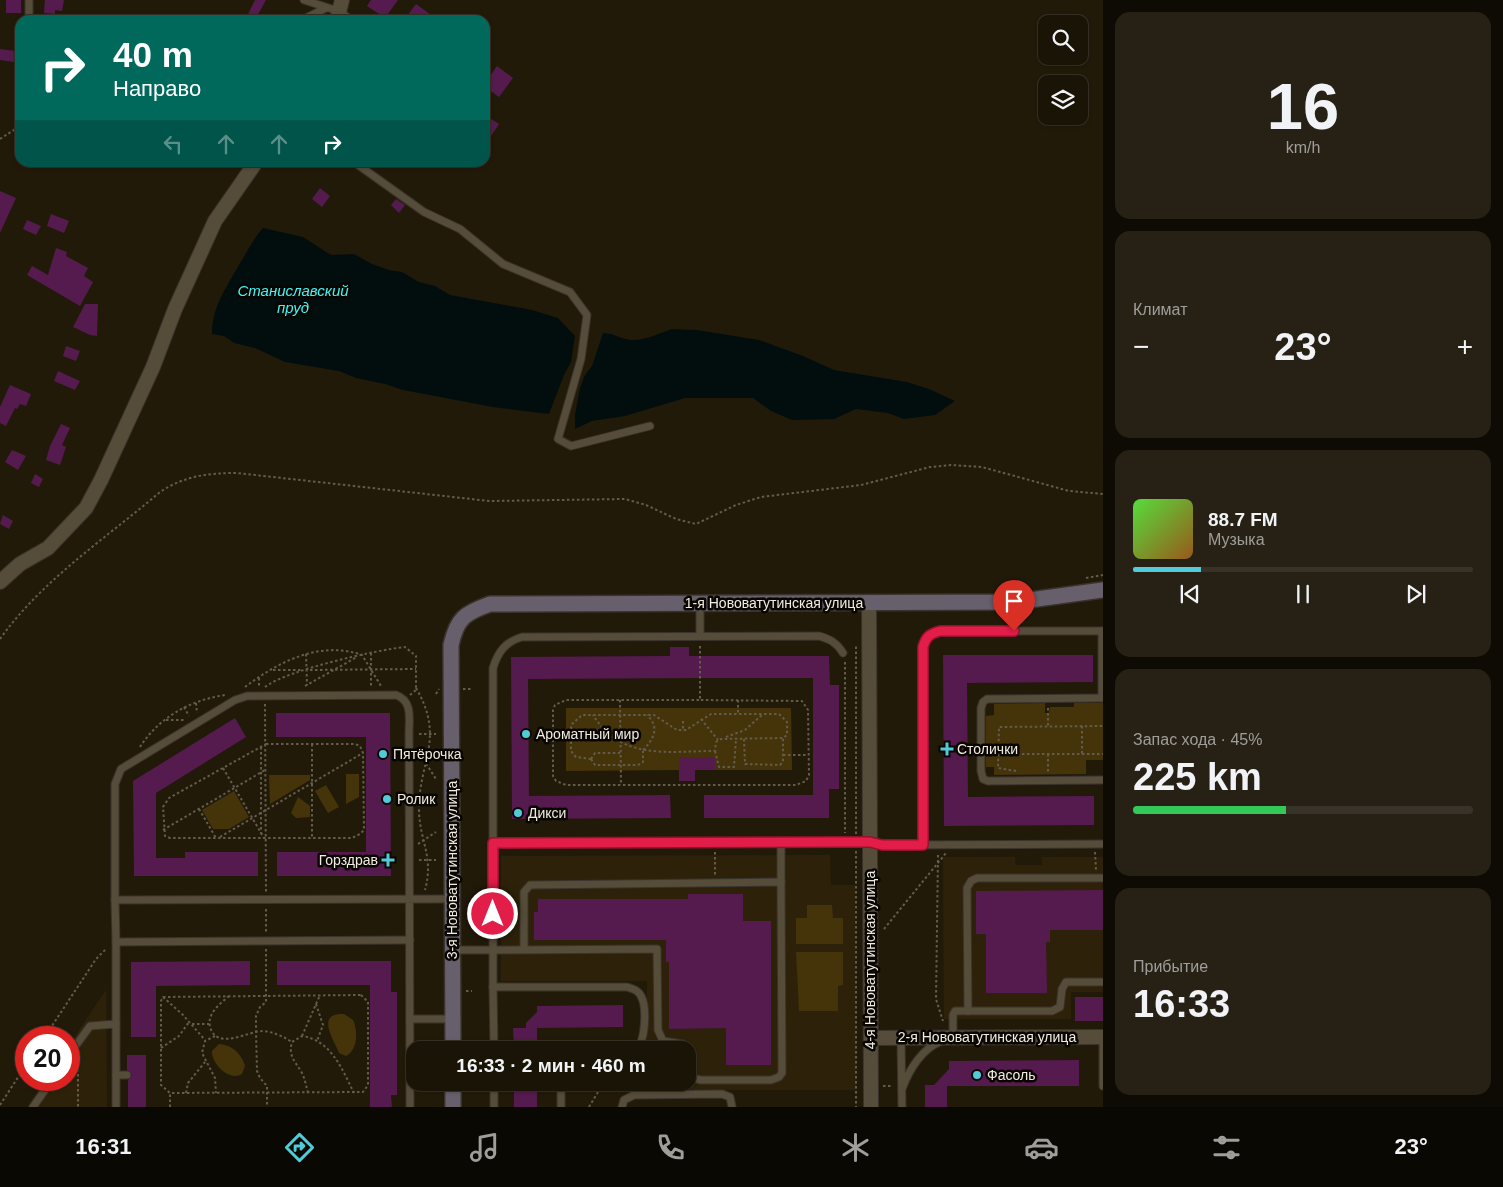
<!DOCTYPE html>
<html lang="ru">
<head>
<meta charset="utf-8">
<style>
  body { margin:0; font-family:Arial,sans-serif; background:#272115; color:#f1f3f6; height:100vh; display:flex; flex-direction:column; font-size:19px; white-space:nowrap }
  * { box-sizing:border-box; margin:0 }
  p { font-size:16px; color:#9f9e9b }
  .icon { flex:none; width:28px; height:28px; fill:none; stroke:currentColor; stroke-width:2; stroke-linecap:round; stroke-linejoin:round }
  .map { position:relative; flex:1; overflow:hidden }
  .drawer { display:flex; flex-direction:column; gap:12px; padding:12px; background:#0e0b04; width:400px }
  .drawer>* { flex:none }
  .guide { position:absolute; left:15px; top:15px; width:475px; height:152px; border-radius:15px; box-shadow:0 1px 4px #0004,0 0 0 1px #383328; background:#00695c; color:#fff; overflow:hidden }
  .buttons { position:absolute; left:1038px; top:15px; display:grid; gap:10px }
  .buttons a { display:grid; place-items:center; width:50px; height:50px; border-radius:10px; background:#1a1407; box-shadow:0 1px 4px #0004,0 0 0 1px #383328; font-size:25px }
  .speed { position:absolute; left:15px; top:1026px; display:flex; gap:10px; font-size:25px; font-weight:700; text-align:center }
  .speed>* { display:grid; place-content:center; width:65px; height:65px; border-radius:50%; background:#1a1407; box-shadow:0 1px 4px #0004,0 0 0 1px #383328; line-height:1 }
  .speed .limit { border:8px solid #d22; background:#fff; color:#111 }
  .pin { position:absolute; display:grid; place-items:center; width:42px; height:42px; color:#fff; margin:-51px -21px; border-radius:50% 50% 50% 0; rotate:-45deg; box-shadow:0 0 5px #0007 }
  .pin .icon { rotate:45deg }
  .me { position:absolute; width:55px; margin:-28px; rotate:0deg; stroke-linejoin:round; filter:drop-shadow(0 0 4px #0008) }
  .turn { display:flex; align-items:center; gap:18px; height:105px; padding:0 15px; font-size:22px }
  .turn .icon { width:65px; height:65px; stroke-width:2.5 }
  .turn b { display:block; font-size:35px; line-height:42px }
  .lanes { display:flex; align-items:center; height:48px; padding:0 15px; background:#0003; justify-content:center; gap:25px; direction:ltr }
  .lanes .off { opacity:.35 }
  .big { font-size:38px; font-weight:800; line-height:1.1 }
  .drawer .card { flex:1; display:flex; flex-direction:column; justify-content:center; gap:8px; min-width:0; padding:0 18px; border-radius:15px; background:#272115 }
  .drawer .dial { align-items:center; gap:0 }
  .dial b { font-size:65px; line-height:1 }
  .song { display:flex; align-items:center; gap:15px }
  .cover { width:60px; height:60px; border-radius:8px; background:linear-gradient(135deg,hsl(110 70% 55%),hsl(30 70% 35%)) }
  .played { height:5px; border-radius:2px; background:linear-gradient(90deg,#52cbd8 20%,#383328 20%) }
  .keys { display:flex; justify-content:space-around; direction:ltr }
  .heat { display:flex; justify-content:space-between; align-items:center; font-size:28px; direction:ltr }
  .charge { height:8px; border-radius:4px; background:linear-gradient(90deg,#34c759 45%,#383328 0) }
  .trip { position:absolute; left:406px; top:1041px; width:290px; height:50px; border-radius:15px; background:#1a1407; box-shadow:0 1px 4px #0004,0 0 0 1px #383328; font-weight:800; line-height:50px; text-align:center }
  .menu { display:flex; height:80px; justify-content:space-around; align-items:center; background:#0a0803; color:#9f9e9b }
  .menu .icon { width:35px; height:35px }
  .menu .selected { color:#52cbd8 }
  .menu b { font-size:22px; color:#f1f3f6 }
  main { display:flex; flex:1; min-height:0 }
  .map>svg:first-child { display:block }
  .built { fill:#2d2209 }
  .green { fill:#45330a }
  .water { fill:#020e0e }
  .building { fill:#551a4e }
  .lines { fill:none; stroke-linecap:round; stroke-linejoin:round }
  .lane-casing { stroke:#3a332d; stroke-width:9 }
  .street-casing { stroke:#3a332d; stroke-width:16 }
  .secondary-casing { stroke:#3a332d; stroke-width:18 }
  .path { stroke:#635c4d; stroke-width:2; stroke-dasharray:2.5 2.5; stroke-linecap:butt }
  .lane { stroke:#564c3a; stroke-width:7 }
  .street { stroke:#564c3a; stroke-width:14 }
  .secondary { stroke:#67606c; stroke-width:15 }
  .route-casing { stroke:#92132f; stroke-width:12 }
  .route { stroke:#e11d48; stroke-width:9 }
  .poi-dot { fill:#52cbd8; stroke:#090602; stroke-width:2 }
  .labels { text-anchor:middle; stroke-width:5; stroke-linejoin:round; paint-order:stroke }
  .street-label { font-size:14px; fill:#f1ece1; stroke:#090602 }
  .poi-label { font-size:14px; fill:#f1ece1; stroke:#090602; text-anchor:start }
  .water-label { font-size:15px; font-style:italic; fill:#3ff7f7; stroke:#090602 }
</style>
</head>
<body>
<main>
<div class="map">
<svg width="1103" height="1107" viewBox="0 0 1103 1107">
  <rect width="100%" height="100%" fill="#221a09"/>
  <g class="built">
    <path d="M 830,855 L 831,885 L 855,885 L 856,1090 L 666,1090 L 666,1083 L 688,1082 L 688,1050 L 647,1050 L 647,981 L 501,981 L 501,856 Z"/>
    <path d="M 943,857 L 1015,857 L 1015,865 L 1042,865 L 1042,857 L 1103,857 L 1103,992 L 1071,992 L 1071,1019 L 944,1019 Z"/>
    <path d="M 106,990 L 107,1107 L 27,1107 L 45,1080 L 69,1080 L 69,1045 Z"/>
  </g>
  <g class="green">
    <path d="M 1045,703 L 1045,713 L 1049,713 L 1050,707 L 1074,707 L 1074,703 L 1103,703 L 1103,760 L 1086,760 L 1086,774 L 994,775 L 994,767 L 986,767 L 986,716 L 994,715 L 994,704 Z"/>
    <path d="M 566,708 L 791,708 L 792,770 L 715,770 L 715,757 L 679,770 L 566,771 Z"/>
    <path d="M 346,774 L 359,774 L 359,797 L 346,804 Z"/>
    <path d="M 269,775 L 310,775 L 310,780 L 270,804 Z"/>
    <path d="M 326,785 L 339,807 L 328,813 L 315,791 Z"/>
    <path d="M 234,791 L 249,817 L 229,829 L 213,829 L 202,810 Z"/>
    <path d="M 298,797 L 310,806 L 310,817 L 296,818 L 291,813 Z"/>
    <path d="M 807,905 L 832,905 L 833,918 L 843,918 L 843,944 L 796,944 L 796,918 L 807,918 Z"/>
    <path d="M 796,952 L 843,952 L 843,985 L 838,986 L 838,1011 L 799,1011 Z"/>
    <path d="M 344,1014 L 353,1020 C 358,1030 358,1050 346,1056 L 339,1053 C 335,1041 314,1013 344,1014 Z"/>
    <path d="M 219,1044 C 232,1045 241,1053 245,1066 L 242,1074 C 229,1082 211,1063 212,1051 Z"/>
    <path d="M 573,1083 L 573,1082 L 597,1083 L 592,1089 L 573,1089 Z"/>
    <path d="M 623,1083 L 658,1083 L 658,1085 L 655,1088 L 627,1088 Z"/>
  </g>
  <g class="water">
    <path d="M 263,228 L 303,237 L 331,255 L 354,254 L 372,264 L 389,270 L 402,272 L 419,282 L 435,286 L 450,295 L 532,310 L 558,318 L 575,336 L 571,362 L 564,375 L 549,414 L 493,407 L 403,390 L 385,384 L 356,378 L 339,371 L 285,362 L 255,348 L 234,343 L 224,336 L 212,334 C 212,306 227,287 240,263 C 248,251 253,239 263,228 Z"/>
    <path d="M 672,329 L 697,330 L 759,340 L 803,356 L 834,370 L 907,382 L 929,389 L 955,401 L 935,415 L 904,419 L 888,413 L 856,409 L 834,419 L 792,420 L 771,411 L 753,398 L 685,398 L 625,416 L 592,421 L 575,429 L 575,415 L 580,388 L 585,375 L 592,366 L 603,333 C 612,333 617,337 626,339 C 641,343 657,334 672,329 Z"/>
  </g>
  <g class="building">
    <rect x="6" y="0" width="15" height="13"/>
    <path d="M 45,0 L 64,0 L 62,11 L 55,10 L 55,14 L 44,13 Z"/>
    <path d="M 255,0 L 266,0 L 255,20 L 245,20 Z"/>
    <path d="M 371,0 L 398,0 L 385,18 L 367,6 Z"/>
    <path d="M 416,4 L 438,20 L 404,20 Z"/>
    <path d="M 0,49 L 16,51 L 14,62 L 0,60 Z"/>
    <path d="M 497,66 L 513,78 L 499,97 L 485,87 L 485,83 Z"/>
    <path d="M 488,117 L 499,124 L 491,136 L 485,132 L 485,122 Z"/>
    <path d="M 320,188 L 330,196 L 322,207 L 312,199 Z"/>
    <path d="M 0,191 L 16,198 L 0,233 Z"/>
    <path d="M 396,199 L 405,205 L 399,213 L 391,205 Z"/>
    <path d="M 51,214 L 69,221 L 64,233 L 47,226 Z"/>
    <path d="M 27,220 L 41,226 L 36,235 L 23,229 Z"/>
    <path d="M 56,248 L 67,252 L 66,256 L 88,268 L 84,276 L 93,282 L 80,306 L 27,275 L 32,266 L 48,275 Z"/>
    <path d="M 85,304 L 98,304 L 97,336 L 90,335 L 73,327 Z"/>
    <path d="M 66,346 L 80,351 L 76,361 L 63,356 Z"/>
    <path d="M 58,371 L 80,381 L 75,390 L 54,381 Z"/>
    <path d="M 10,385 L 31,394 L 26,406 L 20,404 L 17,409 L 15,408 L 6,426 L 0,423 L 0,407 Z"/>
    <path d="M 61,424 L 70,428 L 62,445 L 66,447 L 60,465 L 46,460 L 50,446 Z"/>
    <path d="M 12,450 L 26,456 L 18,470 L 5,462 Z"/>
    <path d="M 35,474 L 43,479 L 39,487 L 31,483 Z"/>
    <path d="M 3,515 L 13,521 L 9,529 L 0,524 Z"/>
    <path d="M 670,647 L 689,647 L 689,656 L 829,656 L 830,685 L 839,685 L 839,789 L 829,789 L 829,818 L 704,818 L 704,795 L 813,795 L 813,678 L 703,678 L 528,679 L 529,796 L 670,795 L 671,818 L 512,819 L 511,657 L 670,656 Z"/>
    <path d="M 943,655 L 1093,655 L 1093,682 L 967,683 L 968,797 L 1094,796 L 1094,825 L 944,826 Z"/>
    <path d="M 276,713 L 390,713 L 391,876 L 277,876 L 277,852 L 366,852 L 366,737 L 276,737 Z"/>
    <path d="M 235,718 L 246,737 L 156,793 L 156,858 L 185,858 L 185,852 L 258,852 L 258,876 L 134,876 L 133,781 Z"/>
    <path d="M 679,757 L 715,757 L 715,770 L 695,770 L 695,781 L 679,781 Z"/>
    <path d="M 1103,890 L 1103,930 L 1050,930 L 1050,942 L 1046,942 L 1047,993 L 986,993 L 986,934 L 976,934 L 976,891 Z"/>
    <path d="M 688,894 L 743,894 L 743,921 L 771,921 L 771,1065 L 726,1065 L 726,1028 L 669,1029 L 669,962 L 666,962 L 666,940 L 534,940 L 534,912 L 538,912 L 538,899 L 688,899 Z"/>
    <path d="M 250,961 L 250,985 L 156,986 L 156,1037 L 131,1037 L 131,962 Z"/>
    <path d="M 277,961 L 391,961 L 391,992 L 397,992 L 397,1095 L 391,1095 L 392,1107 L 370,1107 L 370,985 L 277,985 Z"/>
    <rect x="1075" y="997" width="28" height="24"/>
    <path d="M 623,1005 L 623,1027 L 537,1028 L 537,1050 L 514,1050 L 513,1028 L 526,1028 L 526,1023 L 537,1012 L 537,1006 Z"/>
    <path d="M 127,1055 L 146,1055 L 146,1107 L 128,1107 L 128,1080 L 132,1075 L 127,1070 Z"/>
    <path d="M 1079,1060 L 1079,1086 L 947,1086 L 947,1107 L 925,1107 L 925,1085 L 934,1085 L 949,1069 L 949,1061 Z"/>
    <rect x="514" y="1082" width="23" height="25"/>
  </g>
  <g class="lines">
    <defs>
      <g id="lane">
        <path d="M 29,0 L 29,20"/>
        <path d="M 304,0 L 338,11 L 352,20"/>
        <path d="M 302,20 L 326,8"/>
        <path d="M 354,162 L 424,212 L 460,229 L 503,264 L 570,292 L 587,315 L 581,359 L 558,439 L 571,446 L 650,426"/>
        <path d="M 700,603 L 700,636"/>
        <path d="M 1102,631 L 1102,698"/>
        <path d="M 1103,698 L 987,699 L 983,702 L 981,708 L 981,771 L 983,779 L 988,781 L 1103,780"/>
        <path d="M 781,842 L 781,882"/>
        <path d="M 493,843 L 846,842 L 870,842 L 882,845 L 1103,844"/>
        <path d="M 923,845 L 923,647 C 926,637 929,634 940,631 L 1103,631"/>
        <path d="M 115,900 L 116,942"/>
        <path d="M 524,949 L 524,892 L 530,885 L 781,882 L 782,1073 L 779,1077 L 771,1080 L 701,1080 L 692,1078 L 689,1073 L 687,1047 L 683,1044 L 663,1041 L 658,1030 L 657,949 L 493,950 L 493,668 C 498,652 505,642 522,637 L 819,636 C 830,639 837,643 843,653"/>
        <path d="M 453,950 L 493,950 L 493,987 L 627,987 C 633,989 638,990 641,996 C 647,1007 646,1043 635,1050"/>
        <path d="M 493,987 L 494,1050"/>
        <path d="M 968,1011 L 967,888 L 971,881 L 977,878 L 1103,878"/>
        <path d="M 410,1019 L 453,1019"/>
        <path d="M 1103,1037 L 1103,1086"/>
        <path d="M 901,1038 L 902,1107"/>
        <path d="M 953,1038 L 953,1015 L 955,1011 L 1052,1011 L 1060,1007 L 1062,989 L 1066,982 L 1103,982"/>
        <path d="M 69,1055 L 90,1026 L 116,1024"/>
        <path d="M 116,1075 L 127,1075"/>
        <path d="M 494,1082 L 494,1107"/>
        <path d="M 561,1082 L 561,1107"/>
        <path d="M 902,1089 C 909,1070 922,1048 942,1041"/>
        <path d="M 33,1107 L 52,1080"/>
        <path d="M 116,1107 L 116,942 L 410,940"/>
        <path d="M 410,1107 C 410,983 409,858 409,734 C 409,719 413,701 396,695 L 247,696 L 235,700 L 121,769 L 115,784 L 115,900 C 228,900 340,900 452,899"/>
        <path d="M 622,1107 L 624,1100 L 634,1095 L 722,1094 L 730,1097 L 732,1107"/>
      </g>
      <g id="street">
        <path d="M 337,20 L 342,0"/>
        <path d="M 0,582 L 20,564 L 48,548 L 86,508 L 101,480 L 153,367 L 175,309 L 215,221 L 256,162"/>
        <path d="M 869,602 L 871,1107"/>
        <path d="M 871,1038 L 1103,1037"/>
      </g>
      <g id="secondary">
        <path d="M 453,1050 L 451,645 C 457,618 465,613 490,604 L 1015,602 L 1103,590"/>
        <path d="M 453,1082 L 453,1107"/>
      </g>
    </defs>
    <use href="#lane" class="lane-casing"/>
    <use href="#street" class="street-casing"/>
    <use href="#secondary" class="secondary-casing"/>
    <g class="path">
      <path d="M 0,139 L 20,126"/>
      <path d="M 1086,578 L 1103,575"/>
      <path d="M 0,639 C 42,580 105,539 160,492 C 184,476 208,473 237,473 L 489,501 L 625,499 L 646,505 L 676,519 L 696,524 L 736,505 L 761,497 L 861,485 L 930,467 L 951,465 L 982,467 L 1069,491 L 1103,494"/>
      <path d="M 700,646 L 700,700 L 566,700 L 555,705 L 553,710 L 553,776 L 556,781 L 566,785 L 796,785 L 806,781 L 809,775 L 808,710 L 802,701 L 700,700"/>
      <path d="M 371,653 L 371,688"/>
      <path d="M 306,654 L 307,685"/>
      <path d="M 845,662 L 845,833"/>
      <path d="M 273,670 L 303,670"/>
      <path d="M 310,670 L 416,669"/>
      <path d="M 259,678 L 259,688"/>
      <path d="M 305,686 L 357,657"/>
      <path d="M 245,687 C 278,662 320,640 362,655 L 381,686"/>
      <path d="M 265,687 C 287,670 376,650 405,647 L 416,656 L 416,690 L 410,695"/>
      <path d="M 416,688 C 446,739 418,762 419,811 C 420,842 434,857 425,890"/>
      <path d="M 463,689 L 471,689"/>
      <path d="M 436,694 L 439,689"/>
      <path d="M 620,700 L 621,785"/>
      <path d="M 738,700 L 738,714"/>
      <path d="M 196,703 L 197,713"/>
      <path d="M 265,704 L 266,892"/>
      <path d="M 184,707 L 189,716"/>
      <path d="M 1048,708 L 1048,726"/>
      <path d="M 701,719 L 718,740"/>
      <path d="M 166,720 L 184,720"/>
      <path d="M 683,721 L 683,730"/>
      <path d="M 1082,726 L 1082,754"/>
      <path d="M 419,734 L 436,734"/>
      <path d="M 726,737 L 745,730 L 763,714"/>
      <path d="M 744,739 L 745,764 L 780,765 L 783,762 L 783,738"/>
      <path d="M 266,744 L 355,744 L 360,746 L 363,753 L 364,830 L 360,834 L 352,838 L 170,838 L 165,836 L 163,807 L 169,798 Z"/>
      <path d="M 312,744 L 312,838"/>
      <path d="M 140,747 C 159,717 191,700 225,695"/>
      <path d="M 261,747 L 261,834"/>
      <path d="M 643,750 C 654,739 660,727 647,715"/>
      <path d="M 418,751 L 436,779"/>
      <path d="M 715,751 L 719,767 L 734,767 L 736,739"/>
      <path d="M 997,754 L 1103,754"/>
      <path d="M 1048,754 L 1048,772"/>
      <path d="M 783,755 L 808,755"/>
      <path d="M 591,759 L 576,757 L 571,751 L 571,725 L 582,715 L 654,715 L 677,730 L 686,730 L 711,714 L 779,714 L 787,722 L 787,735 L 783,738 L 721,739 L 716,742 L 715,751 C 667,751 622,761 593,715"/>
      <path d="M 591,759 L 595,765 L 638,765 L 643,762 L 643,751"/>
      <path d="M 591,759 L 595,753 L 620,753"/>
      <path d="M 223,768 L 264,838"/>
      <path d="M 1016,771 L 998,768 L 999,727 L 1103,726"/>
      <path d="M 199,809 L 216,838"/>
      <path d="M 163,830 L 265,770"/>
      <path d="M 856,834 L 856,645"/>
      <path d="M 220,837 L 363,753"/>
      <path d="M 418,844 L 436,832"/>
      <path d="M 856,851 L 856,1107"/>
      <path d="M 715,852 L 715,875"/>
      <path d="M 1095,852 L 1096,870"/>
      <path d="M 938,855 L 936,999 L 943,1021"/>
      <path d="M 419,860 L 436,860"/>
      <path d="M 266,909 L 266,932"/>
      <path d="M 884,929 L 946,853"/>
      <path d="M 266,949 L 266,1002 L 260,1007 L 256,1016 L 256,1032 L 257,1071 L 260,1078 L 267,1086 L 267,1107"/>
      <path d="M 466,991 L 472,991"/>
      <path d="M 361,995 L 368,1002 L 368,1085 L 363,1092 L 170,1093 L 161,1085 L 161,1001 L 163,997 Z"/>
      <path d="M 229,996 C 220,1004 207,1013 210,1027 C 217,1051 248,1031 263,1031 C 274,1032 282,1036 292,1042"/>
      <path d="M 163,997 L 183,1015 L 205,1040"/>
      <path d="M 316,1004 L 323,1025 L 317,1041"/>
      <path d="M 192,1024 L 209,1024"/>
      <path d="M 215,1036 L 205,1041 L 202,1053 L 215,1078 L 216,1093"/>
      <path d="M 302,1036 L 320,995"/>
      <path d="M 44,1038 L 96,959 L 106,949"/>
      <path d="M 161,1048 L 179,1036 L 189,1022"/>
      <path d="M 78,1059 L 78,1107"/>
      <path d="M 883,1086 L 893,1086"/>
      <path d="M 600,1089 L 623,1091"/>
      <path d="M 186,1093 L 188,1083 L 205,1062"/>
      <path d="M 308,1093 C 306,1086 305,1079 302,1073 C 295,1061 288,1056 292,1042 L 302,1036 C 331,1040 342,1069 354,1093"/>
      <path d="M 0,1105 L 26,1065"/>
      <path d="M 170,1107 L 170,1094"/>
      <path d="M 589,1107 L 604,1082"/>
    </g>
    <use href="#lane" class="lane"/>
    <use href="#street" class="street"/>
    <use href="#secondary" class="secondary"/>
  </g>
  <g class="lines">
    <defs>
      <path id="route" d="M 493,914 L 493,843 L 846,842 L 870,842 L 882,845 L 923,845 L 923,647 C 926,637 929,634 940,631 L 1014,631"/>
    </defs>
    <use href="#route" class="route-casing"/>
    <use href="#route" class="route"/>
  </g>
  <g class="poi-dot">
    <circle cx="526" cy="734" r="5"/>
    <path d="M944.5 741.5h5v5h5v5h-5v5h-5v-5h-5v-5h5z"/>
    <circle cx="383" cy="754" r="5"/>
    <circle cx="387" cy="799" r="5"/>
    <circle cx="518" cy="813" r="5"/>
    <path d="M385.5 852.5h5v5h5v5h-5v5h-5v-5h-5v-5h5z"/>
    <circle cx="977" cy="1075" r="5"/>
  </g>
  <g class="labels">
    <g class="street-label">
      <text x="774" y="608">1-я Нововатутинская улица</text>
      <text transform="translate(452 870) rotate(-90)" y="5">3-я Нововатутинская улица</text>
      <text transform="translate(870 960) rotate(-90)" y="5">4-я Нововатутинская улица</text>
      <text x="987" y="1042">2-я Нововатутинская улица</text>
    </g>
    <g class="poi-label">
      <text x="536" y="739">Ароматный мир</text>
      <text x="957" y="754">Столички</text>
      <text x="393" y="759">Пятёрочка</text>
      <text x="397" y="804">Ролик</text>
      <text x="528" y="818">Дикси</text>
      <text x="378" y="865" text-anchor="end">Горздрав</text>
      <text x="987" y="1080">Фасоль</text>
    </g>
    <g class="water-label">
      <text x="293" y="296">Станиславский<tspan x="293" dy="17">пруд</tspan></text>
    </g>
  </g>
</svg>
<div class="buttons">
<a><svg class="icon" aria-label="search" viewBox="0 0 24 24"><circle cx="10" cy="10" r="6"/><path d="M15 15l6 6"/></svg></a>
<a><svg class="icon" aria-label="layers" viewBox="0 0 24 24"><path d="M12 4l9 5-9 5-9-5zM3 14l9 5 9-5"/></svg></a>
</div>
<div class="speed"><div class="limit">20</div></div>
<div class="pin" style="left:1014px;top:631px;background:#d93025"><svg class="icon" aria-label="arrive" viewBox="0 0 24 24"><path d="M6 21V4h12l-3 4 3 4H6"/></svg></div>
<svg class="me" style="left:493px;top:914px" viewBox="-20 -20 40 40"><circle r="17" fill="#e11d48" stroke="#fff" stroke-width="3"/><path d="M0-11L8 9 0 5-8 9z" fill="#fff"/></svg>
<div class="trip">16:33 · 2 мин · 460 m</div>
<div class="guide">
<div class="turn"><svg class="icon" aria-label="right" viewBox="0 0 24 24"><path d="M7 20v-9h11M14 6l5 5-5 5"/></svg><div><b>40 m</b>Направо</div></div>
<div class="lanes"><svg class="icon off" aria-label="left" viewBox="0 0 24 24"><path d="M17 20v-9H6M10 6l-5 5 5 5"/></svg><svg class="icon off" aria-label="ahead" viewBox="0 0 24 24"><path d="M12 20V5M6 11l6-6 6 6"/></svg><svg class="icon off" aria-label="ahead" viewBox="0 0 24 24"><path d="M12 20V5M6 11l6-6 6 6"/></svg><svg class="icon" aria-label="right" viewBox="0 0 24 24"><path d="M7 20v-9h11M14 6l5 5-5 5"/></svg></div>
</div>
</div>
<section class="drawer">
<div class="card dial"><b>16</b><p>km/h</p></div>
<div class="card"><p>Климат</p>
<div class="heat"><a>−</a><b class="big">23°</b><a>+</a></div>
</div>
<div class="card">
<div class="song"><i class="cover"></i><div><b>88.7 FM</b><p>Музыка</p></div></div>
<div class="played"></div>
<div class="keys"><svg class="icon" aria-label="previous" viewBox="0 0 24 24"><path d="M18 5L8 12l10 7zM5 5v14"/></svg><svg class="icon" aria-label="pause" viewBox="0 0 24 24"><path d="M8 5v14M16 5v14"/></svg><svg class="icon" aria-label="next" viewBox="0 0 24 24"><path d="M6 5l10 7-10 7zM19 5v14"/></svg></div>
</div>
<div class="card"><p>Запас хода · 45%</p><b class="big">225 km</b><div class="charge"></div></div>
<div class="card"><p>Прибытие</p><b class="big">16:33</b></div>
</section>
</main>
<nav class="menu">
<b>16:31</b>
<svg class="icon selected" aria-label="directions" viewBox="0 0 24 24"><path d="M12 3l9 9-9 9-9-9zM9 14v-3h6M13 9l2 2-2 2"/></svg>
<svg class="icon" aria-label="music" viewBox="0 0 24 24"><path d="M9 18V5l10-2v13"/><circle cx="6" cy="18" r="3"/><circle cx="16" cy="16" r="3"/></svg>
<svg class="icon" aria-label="phone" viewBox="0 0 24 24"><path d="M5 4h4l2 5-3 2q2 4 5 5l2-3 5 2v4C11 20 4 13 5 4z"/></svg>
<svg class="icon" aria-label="climate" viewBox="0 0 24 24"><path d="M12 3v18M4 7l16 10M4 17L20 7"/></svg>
<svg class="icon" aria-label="car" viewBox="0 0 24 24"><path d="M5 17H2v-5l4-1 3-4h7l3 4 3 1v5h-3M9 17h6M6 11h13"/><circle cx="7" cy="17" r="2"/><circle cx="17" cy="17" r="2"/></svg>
<svg class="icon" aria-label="filters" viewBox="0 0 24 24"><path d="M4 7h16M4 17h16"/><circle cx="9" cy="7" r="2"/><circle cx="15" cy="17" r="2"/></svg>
<b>23°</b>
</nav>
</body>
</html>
